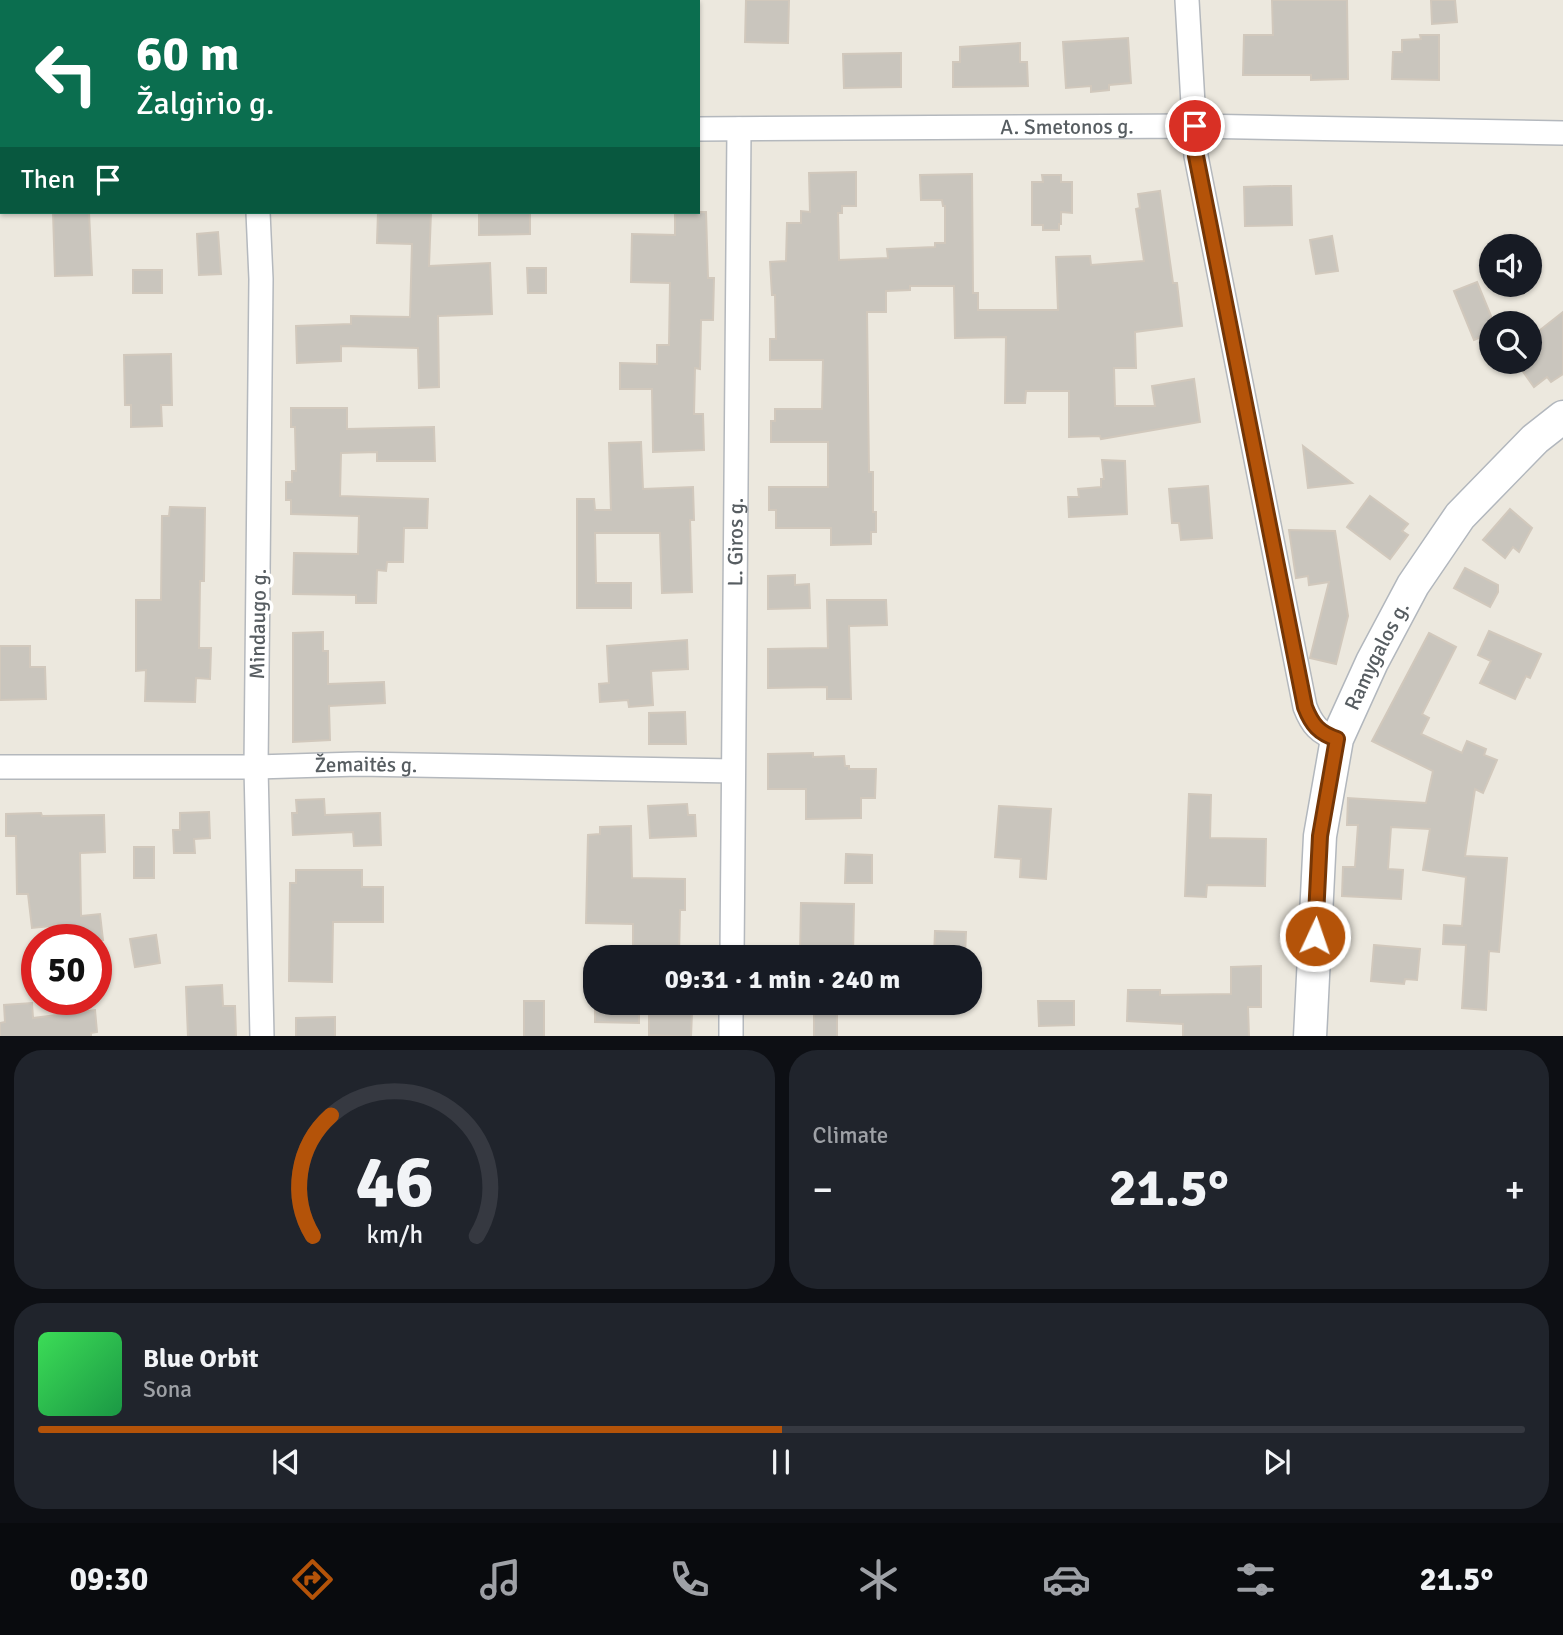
<!DOCTYPE html>
<html lang="en">
<head>
<meta charset="utf-8">
<style>
  body { margin:0; font-family:Signika,sans-serif; background:#20242c; color:#f1f3f6; height:100vh; display:flex; flex-direction:column; font-size:26px; white-space:nowrap }
  * { box-sizing:border-box; margin:0 }
  p { font-size:23px; color:#9ea1a6 }
  .icon { flex:none; width:38px; height:38px; fill:none; stroke:currentColor; stroke-width:2; stroke-linecap:round; stroke-linejoin:round }
  .map { position:relative; height:1036px; overflow:hidden }
  .side { display:flex; flex-direction:column; gap:14px; padding:14px; background:#0d0f14; flex:1 }
  .side>* { flex:none }
  .guide { position:absolute; left:0px; top:0px; width:700px; height:214px; box-shadow:0 2px 5px #0004; background:#0b6e4f; color:#fff; overflow:hidden }
  .tools { position:absolute; left:1479px; top:234px; display:grid; gap:14px }
  .tools a { display:grid; place-items:center; width:63px; height:63px; border-radius:50%; background:#171b24; box-shadow:0 2px 5px #0004; font-size:35px }
  .speed { position:absolute; left:21px; top:924px; display:flex; gap:14px; font-size:35px; font-weight:700; text-align:center }
  .speed>* { display:grid; place-content:center; width:91px; height:91px; border-radius:50%; background:#171b24; box-shadow:0 2px 5px #0004; line-height:1 }
  .speed .limit { border:10px solid #d22; background:#fff; color:#111 }
  .pin { position:absolute; display:grid; place-items:center; width:60px; height:60px; color:#fff; margin:-30px; border:4px solid #fff; border-radius:50%; box-shadow:0 2px 7px #0007 }
  .me { position:absolute; width:77px; margin:-38px; rotate:3deg; stroke-linejoin:round; filter:drop-shadow(0 0 5px #0008) }
  .turn { display:flex; align-items:center; gap:24px; height:147px; padding:0 21px; font-size:32px }
  .turn .icon { width:91px; height:91px; stroke-width:2.5 }
  .turn b { display:block; font-size:49px; line-height:60px }
  .then { display:flex; align-items:center; height:66px; padding:0 21px; background:#0003; gap:14px; font-size:26px }
  .big { font-size:52px; font-weight:800; line-height:1.1 }
  .side .card { flex:1; display:flex; flex-direction:column; justify-content:center; gap:10px; min-width:0; padding:0 24px; border-radius:28px; background:#20242c }
  .side .dial { align-items:center; gap:0 }
  .dial svg { height:182px; overflow:visible; fill:none; stroke:#363941; stroke-width:7; stroke-linecap:round; text-anchor:middle }
  .dial text { fill:#f1f3f6; stroke:none }
  .song { display:flex; align-items:center; gap:21px }
  .cover { width:84px; height:84px; border-radius:10px; background:linear-gradient(135deg,hsl(130 70% 55%),hsl(140 70% 35%)) }
  .played { height:7px; border-radius:4px; background:linear-gradient(90deg,#b45309 50%,#363941 50%) }
  .keys { display:flex; justify-content:space-around; direction:ltr }
  .heat { display:flex; justify-content:space-between; align-items:center; font-size:38px; direction:ltr }
  .side .tiles { flex:1; display:grid; gap:14px; grid-template-columns:1fr 1fr }
  .card:last-child { grid-column:span 2 }
  .trip { position:absolute; left:583px; top:945px; width:399px; height:70px; border-radius:28px; background:#171b24; box-shadow:0 2px 5px #0004; font-weight:800; line-height:70px; text-align:center }
  .tabs { display:flex; height:112px; justify-content:space-around; align-items:center; background:#090b0e; color:#9ea1a6 }
  .tabs .icon { width:49px; height:49px }
  .tabs .active { color:#b45309 }
  .tabs b { font-size:32px; color:#f1f3f6 }
  .map>svg:first-child { display:block }
  .building { fill:#c9c5bd; stroke:#d1c8bc; stroke-width:2 }
  .lines { fill:none; stroke-linecap:round; stroke-linejoin:round }
  .minor-casing { stroke:#b4b8bd; stroke-width:26 }
  .secondary-casing { stroke:#b2b7bd; stroke-width:35 }
  .minor { stroke:#fff; stroke-width:23 }
  .secondary { stroke:#fff; stroke-width:32 }
  .route-casing { stroke:#753606; stroke-width:18 }
  .route { stroke:#b45309; stroke-width:12 }
  .labels { text-anchor:middle; stroke-width:7; stroke-linejoin:round; paint-order:stroke }
  .street-label { font-size:21px; fill:#575d61; stroke:#fff }
</style>
</head>
<body>
<div class="map">
<svg width="1563" height="1037" viewBox="0 0 1563 1037">
  <rect width="100%" height="100%" fill="#ece8de"/>
  <g class="building">
    <path d="M 746,0 L 789,0 L 788,43 L 745,42 Z"/>
    <path d="M 1272,0 L 1347,0 L 1348,79 L 1311,80 L 1311,75 L 1243,75 L 1244,35 L 1273,35 Z"/>
    <path d="M 1431,0 L 1455,0 L 1457,22 L 1432,24 Z"/>
    <path d="M 1420,35 L 1439,35 L 1439,80 L 1392,79 L 1393,52 L 1402,52 L 1402,40 L 1421,39 Z"/>
    <path d="M 1128,38 L 1131,83 L 1109,85 L 1109,90 L 1091,92 L 1091,86 L 1066,88 L 1063,42 Z"/>
    <path d="M 1020,43 L 1020,62 L 1027,62 L 1028,86 L 953,87 L 953,62 L 960,62 L 960,47 Z"/>
    <path d="M 901,53 L 901,87 L 844,88 L 843,54 Z"/>
    <path d="M 856,172 L 856,206 L 842,206 L 842,213 L 838,213 L 839,260 L 888,258 L 887,249 L 935,247 L 935,243 L 945,243 L 945,206 L 943,206 L 942,200 L 921,200 L 920,175 L 972,174 L 973,293 L 978,293 L 978,310 L 1058,310 L 1056,257 L 1090,256 L 1091,265 L 1144,261 L 1136,209 L 1140,208 L 1138,194 L 1160,191 L 1173,283 L 1177,283 L 1182,326 L 1135,332 L 1136,368 L 1114,368 L 1115,406 L 1155,406 L 1152,386 L 1194,379 L 1200,422 L 1101,439 L 1100,436 L 1069,437 L 1069,391 L 1026,391 L 1025,403 L 1005,403 L 1006,337 L 955,338 L 954,286 L 910,286 L 910,290 L 886,291 L 886,312 L 867,312 L 869,472 L 873,472 L 873,512 L 876,512 L 876,532 L 871,532 L 871,544 L 831,545 L 831,528 L 776,528 L 776,510 L 769,510 L 769,487 L 828,487 L 828,442 L 771,442 L 771,421 L 775,421 L 775,409 L 822,409 L 823,360 L 770,360 L 770,339 L 776,339 L 775,295 L 772,295 L 770,262 L 786,261 L 787,223 L 801,223 L 801,211 L 810,212 L 809,173 Z"/>
    <path d="M 1042,175 L 1061,175 L 1061,182 L 1072,182 L 1072,213 L 1061,212 L 1061,224 L 1059,224 L 1059,230 L 1043,230 L 1043,225 L 1032,225 L 1032,182 L 1043,182 Z"/>
    <path d="M 1274,186 L 1291,186 L 1292,225 L 1245,226 L 1244,187 Z"/>
    <path d="M 53,212 L 89,212 L 92,275 L 55,276 Z"/>
    <path d="M 378,212 L 431,212 L 429,266 L 490,263 L 492,314 L 438,316 L 439,387 L 419,388 L 418,348 L 341,346 L 341,361 L 297,363 L 296,326 L 351,324 L 351,316 L 410,317 L 412,244 L 377,243 Z"/>
    <path d="M 479,212 L 530,212 L 530,234 L 479,235 Z"/>
    <path d="M 675,212 L 706,212 L 708,278 L 714,278 L 713,320 L 701,320 L 700,369 L 695,368 L 694,414 L 703,414 L 704,450 L 653,452 L 652,389 L 620,389 L 620,363 L 657,364 L 657,345 L 669,345 L 670,283 L 631,282 L 632,234 L 675,235 Z"/>
    <path d="M 218,232 L 221,274 L 199,275 L 197,234 Z"/>
    <path d="M 1332,236 L 1338,271 L 1316,274 L 1310,240 Z"/>
    <path d="M 527,268 L 546,268 L 546,293 L 528,293 Z"/>
    <rect x="133" y="270" width="29" height="23"/>
    <path d="M 1477,282 L 1491,316 L 1491,333 L 1474,340 L 1454,291 Z"/>
    <path d="M 1563,312 L 1563,374 L 1551,382 L 1547,377 L 1534,387 L 1516,362 L 1530,362 L 1530,338 Z"/>
    <path d="M 171,354 L 172,405 L 161,405 L 162,426 L 131,427 L 131,405 L 125,405 L 124,355 Z"/>
    <path d="M 291,408 L 347,408 L 347,429 L 434,427 L 435,461 L 377,461 L 377,452 L 341,453 L 340,496 L 428,499 L 427,528 L 404,528 L 403,562 L 387,562 L 386,571 L 377,570 L 376,603 L 356,603 L 356,595 L 293,594 L 294,553 L 358,554 L 359,516 L 291,514 L 291,500 L 286,500 L 286,482 L 292,482 L 292,471 L 296,471 L 295,427 L 291,427 Z"/>
    <path d="M 641,442 L 643,489 L 693,487 L 694,520 L 690,520 L 692,592 L 662,593 L 660,533 L 595,533 L 596,583 L 631,583 L 631,608 L 577,608 L 577,499 L 594,499 L 595,510 L 611,510 L 609,443 Z"/>
    <path d="M 1303,446 L 1352,483 L 1308,488 Z"/>
    <path d="M 1102,460 L 1125,461 L 1127,514 L 1069,517 L 1068,497 L 1079,497 L 1078,489 L 1101,487 L 1101,479 L 1104,479 Z"/>
    <path d="M 1208,486 L 1212,538 L 1181,540 L 1179,523 L 1172,523 L 1169,489 Z"/>
    <path d="M 1370,496 L 1408,524 L 1402,531 L 1408,535 L 1390,559 L 1347,527 Z"/>
    <path d="M 170,507 L 205,508 L 204,581 L 200,581 L 199,648 L 211,648 L 210,679 L 196,678 L 195,702 L 145,701 L 146,670 L 136,671 L 136,600 L 161,600 L 162,516 L 169,516 Z"/>
    <path d="M 1510,509 L 1532,528 L 1519,552 L 1513,547 L 1505,558 L 1483,540 Z"/>
    <path d="M 1289,530 L 1335,531 L 1348,616 L 1336,664 L 1310,658 L 1329,582 L 1309,585 L 1308,576 L 1296,578 Z"/>
    <path d="M 1465,568 L 1498,585 L 1498,592 L 1490,607 L 1454,588 Z"/>
    <path d="M 795,575 L 795,585 L 809,584 L 810,608 L 768,609 L 768,576 Z"/>
    <path d="M 827,600 L 886,600 L 887,625 L 849,626 L 851,699 L 827,699 L 827,687 L 768,688 L 768,649 L 828,648 Z"/>
    <path d="M 1489,631 L 1541,654 L 1530,678 L 1526,676 L 1515,699 L 1480,683 L 1491,661 L 1478,655 Z"/>
    <path d="M 323,632 L 323,651 L 328,651 L 328,684 L 384,682 L 385,703 L 329,706 L 330,740 L 293,742 L 293,633 Z"/>
    <path d="M 1429,633 L 1456,647 L 1422,714 L 1429,718 L 1421,734 L 1462,753 L 1467,741 L 1486,749 L 1484,755 L 1497,760 L 1483,793 L 1475,789 L 1465,856 L 1507,858 L 1499,952 L 1489,951 L 1486,1010 L 1462,1008 L 1466,945 L 1443,944 L 1444,925 L 1462,926 L 1466,877 L 1423,870 L 1430,829 L 1391,827 L 1388,869 L 1403,870 L 1401,899 L 1342,896 L 1343,867 L 1355,867 L 1358,825 L 1347,825 L 1348,798 L 1426,803 L 1433,771 L 1372,741 Z"/>
    <path d="M 687,640 L 688,669 L 651,671 L 653,705 L 629,707 L 628,700 L 600,702 L 599,684 L 609,683 L 607,646 Z"/>
    <path d="M 0,646 L 30,646 L 30,667 L 45,667 L 46,699 L 0,700 Z"/>
    <path d="M 685,712 L 686,744 L 649,744 L 649,713 Z"/>
    <path d="M 813,753 L 813,757 L 844,756 L 845,766 L 849,766 L 849,769 L 876,769 L 875,798 L 861,798 L 861,818 L 806,819 L 806,789 L 768,789 L 768,754 Z"/>
    <path d="M 1189,794 L 1211,795 L 1210,838 L 1266,839 L 1265,886 L 1207,885 L 1206,897 L 1185,896 Z"/>
    <path d="M 324,799 L 325,815 L 380,813 L 381,845 L 354,846 L 353,832 L 293,835 L 292,813 L 297,813 L 296,800 Z"/>
    <path d="M 687,804 L 688,815 L 695,815 L 696,836 L 650,838 L 648,806 Z"/>
    <path d="M 999,806 L 1051,809 L 1046,879 L 1020,877 L 1021,859 L 995,857 Z"/>
    <path d="M 209,812 L 210,838 L 194,839 L 195,853 L 174,853 L 173,830 L 180,830 L 180,813 Z"/>
    <path d="M 41,813 L 42,816 L 104,815 L 105,852 L 80,853 L 81,916 L 100,914 L 103,940 L 63,940 L 61,925 L 32,928 L 28,894 L 17,894 L 16,836 L 6,836 L 6,814 Z"/>
    <path d="M 631,826 L 632,878 L 685,879 L 685,910 L 680,910 L 679,957 L 633,957 L 633,924 L 586,923 L 588,835 L 600,834 L 600,827 Z"/>
    <rect x="134" y="847" width="20" height="31"/>
    <path d="M 846,854 L 872,855 L 872,883 L 845,883 Z"/>
    <path d="M 296,870 L 362,870 L 362,887 L 383,887 L 383,922 L 333,922 L 332,982 L 289,981 L 290,883 L 296,883 Z"/>
    <path d="M 801,903 L 854,904 L 853,957 L 800,956 Z"/>
    <path d="M 935,931 L 966,932 L 965,957 L 934,957 Z"/>
    <path d="M 156,935 L 160,963 L 135,967 L 130,939 Z"/>
    <path d="M 1374,945 L 1420,949 L 1417,980 L 1405,979 L 1404,984 L 1371,981 Z"/>
    <path d="M 1261,966 L 1261,1007 L 1248,1007 L 1249,1037 L 1183,1037 L 1183,1024 L 1127,1021 L 1128,990 L 1160,990 L 1160,995 L 1231,994 L 1231,967 Z"/>
    <path d="M 222,985 L 223,1006 L 235,1006 L 236,1037 L 188,1037 L 186,987 Z"/>
    <rect x="524" y="1001" width="20" height="36"/>
    <path d="M 1038,1001 L 1074,1001 L 1074,1025 L 1039,1026 Z"/>
    <path d="M 32,1003 L 33,1018 L 95,1010 L 97,1032 L 91,1033 L 91,1037 L 0,1037 L 0,1023 L 5,1022 L 4,1005 Z"/>
    <path d="M 595,1003 L 639,1003 L 639,1023 L 595,1022 Z"/>
    <path d="M 649,1012 L 692,1012 L 691,1037 L 649,1035 Z"/>
    <path d="M 837,1012 L 837,1037 L 814,1037 L 814,1013 Z"/>
    <path d="M 335,1017 L 335,1037 L 296,1037 L 296,1018 Z"/>
  </g>
  <g class="lines">
    <defs>
      <g id="minor">
        <path d="M 1187,0 L 1196,156 L 1305,707 C 1312,725 1319,733 1337,739"/>
        <path d="M 0,128 L 2,128"/>
        <path id="s1" d="M 698,129 L 1195,126 L 1563,133"/>
        <path d="M 258,212 L 261,279 L 256,767 L 262,1037"/>
        <path id="s2" d="M 0,767 L 256,767 L 358,764 L 733,771"/>
        <path id="s3" d="M 732,957 L 739,129"/>
        <path d="M 731,1037 L 731,1003"/>
      </g>
      <g id="secondary">
        <path id="s4" d="M 1310,1037 L 1320,836 L 1337,739 L 1372,662 L 1413,585 L 1460,516 L 1535,439 L 1563,417"/>
      </g>
    </defs>
    <use href="#minor" class="minor-casing"/>
    <use href="#secondary" class="secondary-casing"/>
    <use href="#minor" class="minor"/>
    <use href="#secondary" class="secondary"/>
  </g>
  <g class="lines">
    <defs>
      <path id="route" d="M 1195,126 L 1196,156 L 1305,707 C 1312,725 1319,733 1337,739 L 1320,836 L 1315,936"/>
    </defs>
    <use href="#route" class="route-casing"/>
    <use href="#route" class="route"/>
  </g>
  <g class="labels">
    <g class="street-label">
      <text dy="7" stroke="none"><textPath href="#s1" startOffset="369">A. Smetonos g.</textPath></text>
      <text dy="7" stroke="none"><textPath href="#s3" startOffset="415">L. Giros g.</textPath></text>
      <text transform="translate(258 624) rotate(-89)" y="7">Mindaugo g.</text>
      <text dy="7" stroke="none"><textPath href="#s4" startOffset="392">Ramygalos g.</textPath></text>
      <text dy="7" stroke="none"><textPath href="#s2" startOffset="366">Žemaitės g.</textPath></text>
    </g>
  </g>
</svg>
<div class="tools">
<a><svg class="icon" aria-label="sound" viewBox="0 0 24 24"><path d="M4 9h4l5-4v14l-5-4H4zM17 9q2 3 0 6"/></svg></a>
<a><svg class="icon" aria-label="search" viewBox="0 0 24 24"><circle cx="10" cy="10" r="6"/><path d="M15 15l6 6"/></svg></a>
</div>
<div class="speed"><div class="limit">50</div></div>
<div class="pin" style="left:1195px;top:126px;background:#d93025"><svg class="icon" aria-label="arrive" viewBox="0 0 24 24"><path d="M6 21V4h12l-3 4 3 4H6"/></svg></div>
<svg class="me" style="left:1315px;top:936px" viewBox="-20 -20 40 40"><circle r="17" fill="#b45309" stroke="#fff" stroke-width="3"/><path d="M0-11L8 9 0 5-8 9z" fill="#fff"/></svg>
<div class="trip">09:31 · 1 min · 240 m</div>
<div class="guide">
<div class="turn"><svg class="icon" aria-label="left" viewBox="0 0 24 24"><path d="M17 20v-9H6M10 6l-5 5 5 5"/></svg><div><b>60 m</b>Žalgirio g.</div></div>
<div class="then">Then<svg class="icon" aria-label="arrive" viewBox="0 0 24 24"><path d="M6 21V4h12l-3 4 3 4H6"/></svg></div>
</div>
</div>
<section class="side">
<div class="tiles">
<div class="card dial"><svg viewBox="0 0 100 80">
<path d="M14 69A42 42 0 1 1 86 69"/>
<path d="M14 69A42 42 0 0 1 22 16" stroke="#b45309"/>
<text x="50" y="56" font-size="32" font-weight="700">46</text>
<text x="50" y="72" font-size="11">km/h</text>
</svg></div>
<div class="card"><p>Climate</p>
<div class="heat"><a>−</a><b class="big">21.5°</b><a>+</a></div>
</div>
<div class="card">
<div class="song"><i class="cover"></i><div><b>Blue Orbit</b><p>Sona</p></div></div>
<div class="played"></div>
<div class="keys"><svg class="icon" aria-label="previous" viewBox="0 0 24 24"><path d="M18 5L8 12l10 7zM5 5v14"/></svg><svg class="icon" aria-label="pause" viewBox="0 0 24 24"><path d="M8 5v14M16 5v14"/></svg><svg class="icon" aria-label="next" viewBox="0 0 24 24"><path d="M6 5l10 7-10 7zM19 5v14"/></svg></div>
</div>
</div>
</section>
<nav class="tabs">
<b>09:30</b>
<svg class="icon active" aria-label="directions" viewBox="0 0 24 24"><path d="M12 3l9 9-9 9-9-9zM9 14v-3h6M13 9l2 2-2 2"/></svg>
<svg class="icon" aria-label="music" viewBox="0 0 24 24"><path d="M9 18V5l10-2v13"/><circle cx="6" cy="18" r="3"/><circle cx="16" cy="16" r="3"/></svg>
<svg class="icon" aria-label="phone" viewBox="0 0 24 24"><path d="M5 4h4l2 5-3 2q2 4 5 5l2-3 5 2v4C11 20 4 13 5 4z"/></svg>
<svg class="icon" aria-label="climate" viewBox="0 0 24 24"><path d="M12 3v18M4 7l16 10M4 17L20 7"/></svg>
<svg class="icon" aria-label="car" viewBox="0 0 24 24"><path d="M5 17H2v-5l4-1 3-4h7l3 4 3 1v5h-3M9 17h6M6 11h13"/><circle cx="7" cy="17" r="2"/><circle cx="17" cy="17" r="2"/></svg>
<svg class="icon" aria-label="filters" viewBox="0 0 24 24"><path d="M4 7h16M4 17h16"/><circle cx="9" cy="7" r="2"/><circle cx="15" cy="17" r="2"/></svg>
<b>21.5°</b>
</nav>
</body>
</html>
